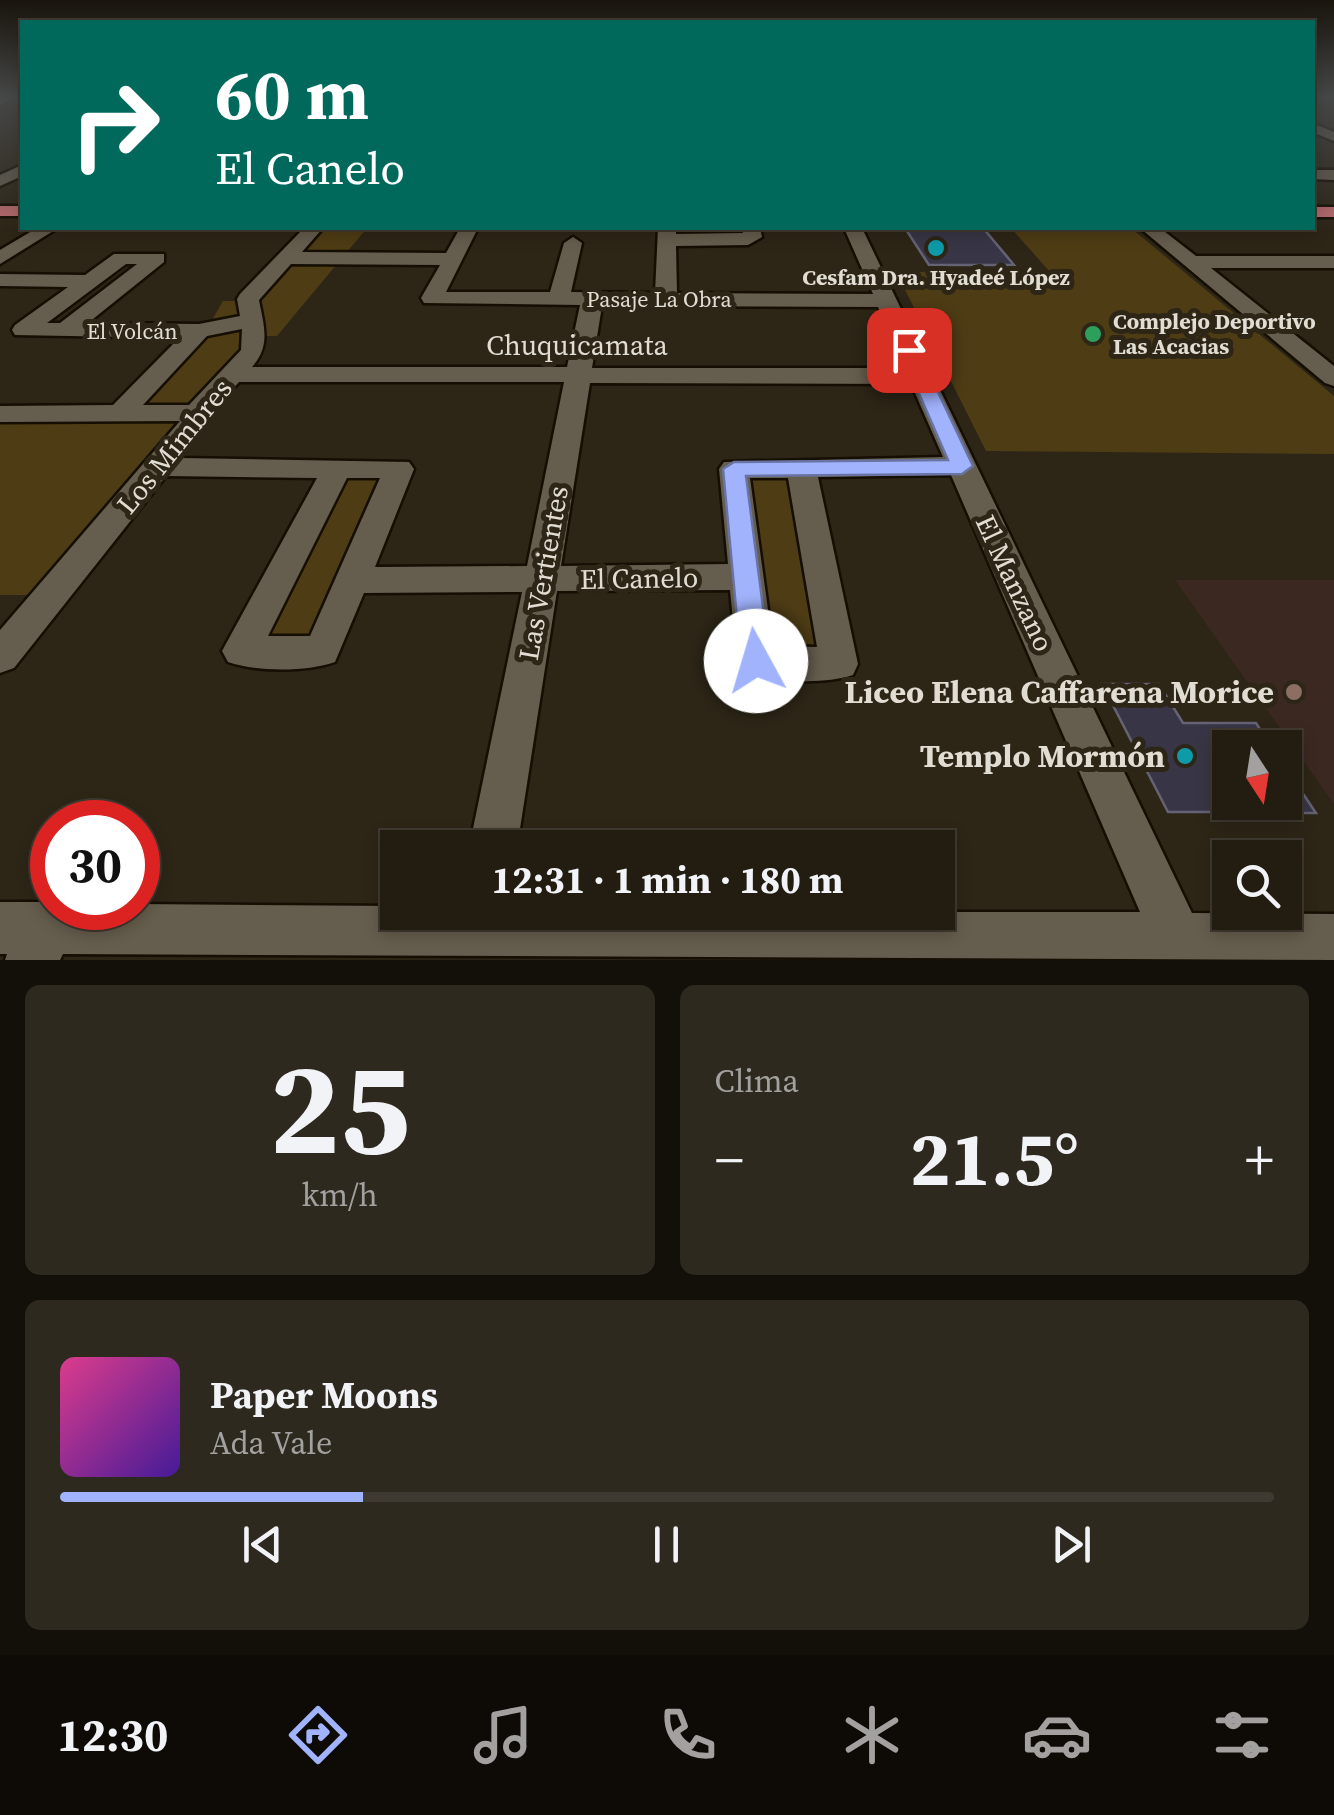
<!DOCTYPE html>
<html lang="es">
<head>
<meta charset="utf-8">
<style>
  body { margin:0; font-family:"Source Serif 4",serif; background:#2e291f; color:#f1f3f6; height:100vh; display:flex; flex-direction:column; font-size:38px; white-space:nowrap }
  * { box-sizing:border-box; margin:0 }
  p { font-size:32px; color:#a2a19f }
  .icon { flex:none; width:55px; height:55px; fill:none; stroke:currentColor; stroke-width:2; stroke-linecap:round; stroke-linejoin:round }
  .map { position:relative; height:960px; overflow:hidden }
  .panel { display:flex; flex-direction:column; gap:25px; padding:25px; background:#130f09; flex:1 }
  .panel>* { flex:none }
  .banner { position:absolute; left:20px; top:20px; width:1295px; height:210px; border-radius:0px; box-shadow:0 5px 15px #0003,0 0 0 2px #3f3a31; background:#00695c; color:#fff; overflow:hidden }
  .needle { width:65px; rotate:168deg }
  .controls { position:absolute; left:1212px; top:730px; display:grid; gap:20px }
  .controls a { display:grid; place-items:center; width:90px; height:90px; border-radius:0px; background:#221c11; box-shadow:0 5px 15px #0003,0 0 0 2px #3f3a31; font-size:50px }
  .speed { position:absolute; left:30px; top:800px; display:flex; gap:20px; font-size:50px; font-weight:700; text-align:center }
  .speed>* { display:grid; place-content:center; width:130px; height:130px; border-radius:50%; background:#221c11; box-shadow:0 5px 15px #0003,0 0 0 2px #3f3a31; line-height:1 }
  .speed .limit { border:15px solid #d22; background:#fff; color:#111 }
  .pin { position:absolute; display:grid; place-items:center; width:85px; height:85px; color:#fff; margin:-42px; border-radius:20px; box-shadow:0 5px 15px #0006 }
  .me { position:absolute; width:110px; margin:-55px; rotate:354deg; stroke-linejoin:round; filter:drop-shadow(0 0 8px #0008) }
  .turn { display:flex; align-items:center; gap:35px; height:210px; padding:0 30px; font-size:45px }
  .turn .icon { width:130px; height:130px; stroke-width:2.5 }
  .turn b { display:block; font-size:70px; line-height:85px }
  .big { font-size:75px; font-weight:700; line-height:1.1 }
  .panel .tile { flex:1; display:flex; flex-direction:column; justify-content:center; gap:15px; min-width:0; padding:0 35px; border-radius:15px; background:#2e291f }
  .panel .dial { align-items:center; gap:0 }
  .dial b { font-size:130px; line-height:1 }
  .song { display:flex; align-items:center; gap:30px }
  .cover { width:120px; height:120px; border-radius:15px; background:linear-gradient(135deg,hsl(330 70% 55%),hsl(260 70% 35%)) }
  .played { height:10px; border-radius:5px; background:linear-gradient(90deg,#a1b3fd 25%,#3f3a31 25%) }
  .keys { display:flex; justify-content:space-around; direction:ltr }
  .heat { display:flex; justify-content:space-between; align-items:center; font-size:55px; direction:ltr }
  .panel .tiles { flex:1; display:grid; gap:25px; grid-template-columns:1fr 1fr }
  .tile:last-child { grid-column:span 2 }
  .trip { position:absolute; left:380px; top:830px; width:575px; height:100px; border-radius:0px; background:#221c11; box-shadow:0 5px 15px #0003,0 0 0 2px #3f3a31; font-weight:700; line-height:100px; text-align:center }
  .menu { display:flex; height:160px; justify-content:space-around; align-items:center; background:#0e0b07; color:#a2a19f }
  .menu .icon { width:70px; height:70px }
  .menu .active { color:#a1b3fd }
  .menu b { font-size:45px; color:#f1f3f6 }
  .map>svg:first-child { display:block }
  .education { fill:#3b2921 }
  .green { fill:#4e3c14 }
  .building { fill:#383646; stroke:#646273; stroke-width:2.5 }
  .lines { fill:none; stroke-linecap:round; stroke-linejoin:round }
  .minor-casing { stroke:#150e03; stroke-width:5 }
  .major-casing { stroke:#150e03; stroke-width:5 }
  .minor { fill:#655d4d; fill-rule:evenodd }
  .major { fill:#b86a6e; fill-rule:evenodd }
  .route { fill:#a1b3fd; stroke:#6974a4; stroke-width:2.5 }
  .culture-dot { fill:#0f9aa8; stroke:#2d2617; stroke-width:4 }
  .leisure-dot { fill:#2e9e5b; stroke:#2d2617; stroke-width:4 }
  .education-dot { fill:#8d6e63; stroke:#2d2617; stroke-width:4 }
  .labels { text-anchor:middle; stroke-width:10; stroke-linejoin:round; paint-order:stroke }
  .far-poi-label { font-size:22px; font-weight:bold; fill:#e1ddd3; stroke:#2d2617 }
  .far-street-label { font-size:22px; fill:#e1ddd3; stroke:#2d2617 }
  .street-label { font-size:28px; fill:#e1ddd3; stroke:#2d2617 }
  .near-poi-label { font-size:32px; font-weight:bold; fill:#e1ddd3; stroke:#2d2617; text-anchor:end }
</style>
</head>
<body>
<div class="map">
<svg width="1334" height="960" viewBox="0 0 1334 960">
  <rect width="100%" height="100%" fill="#2d2617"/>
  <path class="education" d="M 1175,580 L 1334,580 L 1334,804 Z"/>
  <g class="green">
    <path d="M 322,228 L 367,228 L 277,336 L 265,336 L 255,320 L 262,294 Z"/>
    <path d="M 1011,228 L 1131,228 L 1334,396 L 1334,454 L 986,451 L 896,272 L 1050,272 Z"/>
    <path d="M 223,301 L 238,301 L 243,344 L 195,404 L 138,403 L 204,334 Z"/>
    <path d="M 0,423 L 178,423 L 32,595 L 0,595 Z"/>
    <path d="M 337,468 L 399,469 L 322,651 L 241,651 Z"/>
    <path d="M 801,468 L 839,664 L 756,661 L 734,469 Z"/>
  </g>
  <g class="building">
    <path d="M 905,228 L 983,228 L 1014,265 L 929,265 Z"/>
    <path d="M 1102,684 L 1159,684 L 1183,723 L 1256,723 L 1272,748 L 1230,748 L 1230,812 L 1168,812 Z"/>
    <path d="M 1285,767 L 1316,813 L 1285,813 Z"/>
  </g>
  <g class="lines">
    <defs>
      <g id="minor">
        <path d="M 0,97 L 15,97 L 0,105 Z"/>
        <path d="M 1312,123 L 1334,132 L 1334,141 L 1312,132 Z"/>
        <path d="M 22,165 L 22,176 L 0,186 L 0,175 Z"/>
        <path d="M 1315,170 L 1334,170 L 1334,180 L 1312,179 Z"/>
        <path d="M 37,228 L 58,228 L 0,264 L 0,250 Z"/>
        <path d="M 304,228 L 323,228 L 302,252 L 446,253 L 460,228 L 478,228 L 446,292 L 550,292 L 564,243 L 573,237 L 582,243 L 571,292 L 655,293 L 658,228 L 676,228 L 676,234 L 743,233 L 742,228 L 760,228 L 762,237 L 748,245 L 676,246 L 677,293 L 873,294 L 844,228 L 862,228 L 1192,913 L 1334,914 L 1334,960 L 63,954 L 60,960 L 5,960 L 7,954 L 0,954 L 0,902 L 49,902 L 52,908 L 138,908 L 138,904 L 398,906 L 398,912 L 1140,912 L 951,475 L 818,477 L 858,664 L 853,675 C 823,685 772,682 742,672 L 737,661 L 730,590 L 557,591 L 517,848 L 469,848 L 522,592 L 364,593 L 335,662 C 307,672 256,672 228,662 L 222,651 L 317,478 L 166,476 L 14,668 L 0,673 L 0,630 L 180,421 L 0,422 L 0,406 L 113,405 L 179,338 L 15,335 L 12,330 L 15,325 L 68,287 L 0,286 L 0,274 L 85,275 L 114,254 L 164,254 L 164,262 L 88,323 L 199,324 L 240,316 L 237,299 L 240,294 ZM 126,264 L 137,264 L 60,323 L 47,323 ZM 291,264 L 440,265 L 421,298 L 424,303 L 580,305 L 567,367 L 252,367 C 271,345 264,327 259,300 ZM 602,306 L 878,307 L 905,368 L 592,368 ZM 242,329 L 241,350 L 189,405 L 143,405 L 207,336 ZM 239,382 L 564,382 L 527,566 L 375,567 L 414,469 L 409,462 L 180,458 C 201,432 217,406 239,382 ZM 590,383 L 911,384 L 943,457 L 724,462 L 719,469 L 728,564 L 561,566 ZM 347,478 L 380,478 L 310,636 L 268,636 ZM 750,478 L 788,478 L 817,647 L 773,646 Z"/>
        <path d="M 1140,228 L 1160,228 L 1196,256 L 1334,256 L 1334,268 L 1211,268 L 1334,366 L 1334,386 L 1325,383 Z"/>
      </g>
      <g id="major">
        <rect x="0" y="206" width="22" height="10"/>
        <rect x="1312" y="207" width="22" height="10"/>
      </g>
    </defs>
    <use href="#minor" class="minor-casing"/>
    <use href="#major" class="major-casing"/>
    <use href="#minor" class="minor"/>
    <use href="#major" class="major"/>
  </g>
  <linearGradient id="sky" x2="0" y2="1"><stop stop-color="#19150d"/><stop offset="0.42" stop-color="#464747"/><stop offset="1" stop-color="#464747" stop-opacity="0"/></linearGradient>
  <rect width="1334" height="231" fill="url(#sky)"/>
  <path class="route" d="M 909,345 L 918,350 L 973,466 L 962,474 L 746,476 L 770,661 L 766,669 L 756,673 L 745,669 L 741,661 L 723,469 L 734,462 L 948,460 L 900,350 Z"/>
  <g class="culture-dot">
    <circle cx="936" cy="248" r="10"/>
    <circle cx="1185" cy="756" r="10"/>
  </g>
  <circle class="leisure-dot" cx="1093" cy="334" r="10"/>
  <circle class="education-dot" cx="1294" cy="692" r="10"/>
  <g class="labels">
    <g class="far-poi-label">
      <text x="936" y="285">Cesfam Dra. Hyadeé López</text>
      <text x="1113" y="329" text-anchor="start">Complejo Deportivo<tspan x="1113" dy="25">Las Acacias</tspan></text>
    </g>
    <g class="far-street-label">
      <text x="659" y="307">Pasaje La Obra</text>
      <text x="132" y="339">El Volcán</text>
    </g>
    <g class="street-label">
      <text x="577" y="355">Chuquicamata</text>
      <text transform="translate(174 446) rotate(-51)" y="10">Los Mimbres</text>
      <text transform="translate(543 573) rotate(-80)" y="10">Las Vertientes</text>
      <text transform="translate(639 578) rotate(-1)" y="10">El Canelo</text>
      <text transform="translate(1015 583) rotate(65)" y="10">El Manzano</text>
    </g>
    <g class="near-poi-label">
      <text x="1274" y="703">Liceo Elena Caffarena Morice</text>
      <text x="1165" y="767">Templo Mormón</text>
    </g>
  </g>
</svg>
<div class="controls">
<a><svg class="needle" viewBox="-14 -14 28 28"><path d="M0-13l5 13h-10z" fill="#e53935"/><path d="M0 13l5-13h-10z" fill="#a2a19f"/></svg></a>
<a><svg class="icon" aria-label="search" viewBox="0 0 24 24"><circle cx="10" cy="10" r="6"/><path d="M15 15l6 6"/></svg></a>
</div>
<div class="speed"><div class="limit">30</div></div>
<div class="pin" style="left:909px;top:350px;background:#d93025"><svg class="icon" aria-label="arrive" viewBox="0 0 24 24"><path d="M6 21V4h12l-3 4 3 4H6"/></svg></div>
<svg class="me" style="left:756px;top:661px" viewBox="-20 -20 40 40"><circle r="19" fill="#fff"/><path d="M0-13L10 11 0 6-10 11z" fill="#a1b3fd"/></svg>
<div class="trip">12:31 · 1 min · 180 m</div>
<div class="banner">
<div class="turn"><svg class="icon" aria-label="right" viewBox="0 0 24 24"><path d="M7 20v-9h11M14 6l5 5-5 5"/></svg><div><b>60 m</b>El Canelo</div></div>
</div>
</div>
<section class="panel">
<div class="tiles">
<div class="tile dial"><b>25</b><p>km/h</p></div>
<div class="tile"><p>Clima</p>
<div class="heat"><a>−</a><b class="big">21.5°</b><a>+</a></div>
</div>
<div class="tile">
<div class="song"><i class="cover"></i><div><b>Paper Moons</b><p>Ada Vale</p></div></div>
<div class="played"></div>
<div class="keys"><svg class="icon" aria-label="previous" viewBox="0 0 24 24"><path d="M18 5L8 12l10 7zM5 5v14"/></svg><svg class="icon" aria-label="pause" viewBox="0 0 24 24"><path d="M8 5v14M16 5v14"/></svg><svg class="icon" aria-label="next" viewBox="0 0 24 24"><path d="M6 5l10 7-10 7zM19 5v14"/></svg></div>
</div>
</div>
</section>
<nav class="menu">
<b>12:30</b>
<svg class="icon active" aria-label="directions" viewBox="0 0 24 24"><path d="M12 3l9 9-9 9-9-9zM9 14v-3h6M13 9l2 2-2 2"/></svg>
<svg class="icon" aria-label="music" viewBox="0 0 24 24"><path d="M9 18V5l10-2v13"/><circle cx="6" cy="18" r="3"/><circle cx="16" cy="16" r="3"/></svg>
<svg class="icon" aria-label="phone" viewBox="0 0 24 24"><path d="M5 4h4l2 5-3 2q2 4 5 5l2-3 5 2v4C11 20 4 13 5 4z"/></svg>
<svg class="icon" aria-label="climate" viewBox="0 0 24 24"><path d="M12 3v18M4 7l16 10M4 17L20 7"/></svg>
<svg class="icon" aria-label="car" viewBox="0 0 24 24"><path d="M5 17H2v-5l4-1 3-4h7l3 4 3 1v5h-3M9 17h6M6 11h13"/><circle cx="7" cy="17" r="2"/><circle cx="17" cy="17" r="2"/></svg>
<svg class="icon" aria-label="filters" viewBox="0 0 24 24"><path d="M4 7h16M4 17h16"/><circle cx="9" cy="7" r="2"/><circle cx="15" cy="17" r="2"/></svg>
</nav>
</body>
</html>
